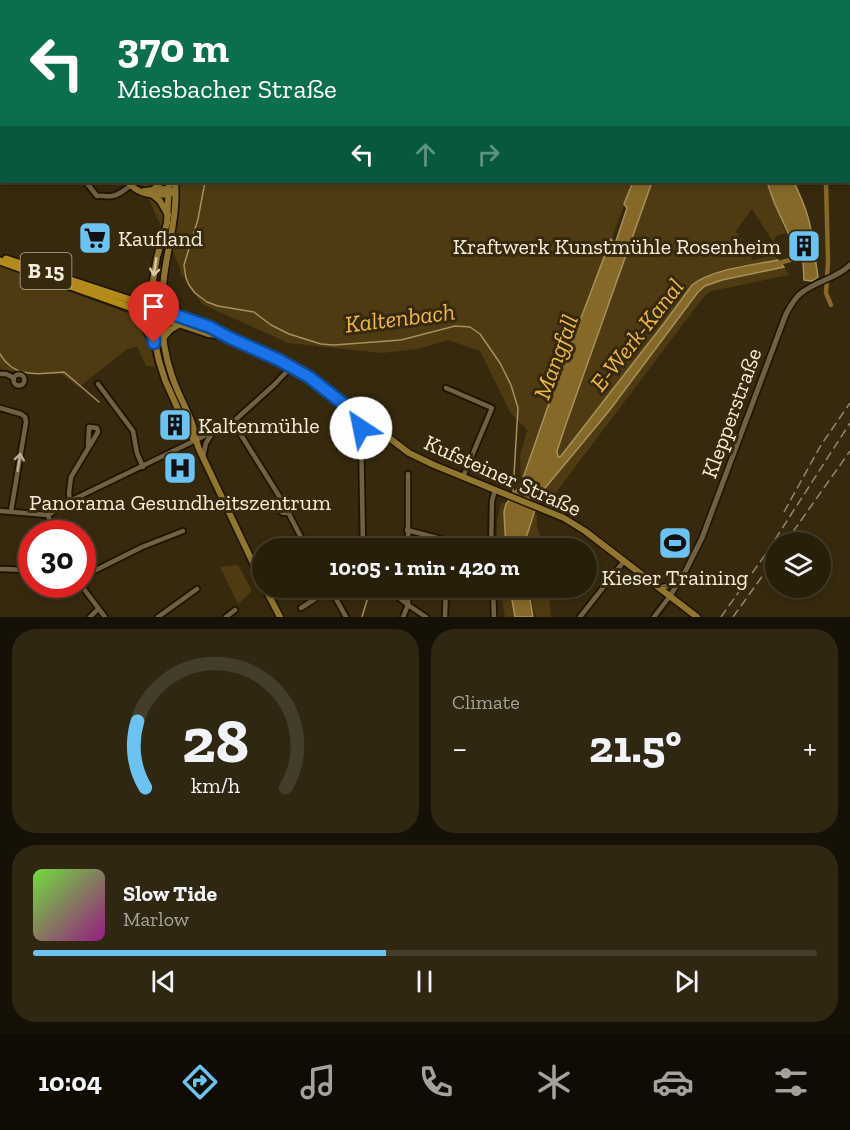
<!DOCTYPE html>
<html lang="en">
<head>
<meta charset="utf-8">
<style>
  body { margin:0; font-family:"Zilla Slab",serif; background:#302713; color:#f1f3f6; height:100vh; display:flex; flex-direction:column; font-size:22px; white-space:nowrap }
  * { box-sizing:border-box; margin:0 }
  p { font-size:20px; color:#a5a29c }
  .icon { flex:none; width:33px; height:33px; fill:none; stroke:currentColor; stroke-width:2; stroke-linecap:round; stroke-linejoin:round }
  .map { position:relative; height:617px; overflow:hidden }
  .sheet { display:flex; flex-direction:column; gap:12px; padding:12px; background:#161106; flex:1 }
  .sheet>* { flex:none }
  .top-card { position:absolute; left:0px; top:0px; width:850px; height:183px; box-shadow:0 3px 9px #0003,0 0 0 2px #443d2b; background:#0b6e4f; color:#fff; overflow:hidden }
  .controls { position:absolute; left:765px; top:532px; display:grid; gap:12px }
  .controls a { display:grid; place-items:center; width:66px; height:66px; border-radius:50%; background:#281f0a; box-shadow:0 3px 9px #0003,0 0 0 2px #443d2b; font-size:30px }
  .speed { position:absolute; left:18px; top:520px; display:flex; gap:12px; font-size:30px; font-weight:700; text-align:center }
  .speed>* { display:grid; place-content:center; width:78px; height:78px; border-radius:50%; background:#281f0a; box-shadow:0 3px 9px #0003,0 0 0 2px #443d2b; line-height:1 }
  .speed .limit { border:9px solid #d22; background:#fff; color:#111 }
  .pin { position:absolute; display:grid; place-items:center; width:51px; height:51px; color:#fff; margin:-62px -26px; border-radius:50% 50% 50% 0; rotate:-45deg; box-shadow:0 0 6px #0007 }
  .pin .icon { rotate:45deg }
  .me { position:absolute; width:66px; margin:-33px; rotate:326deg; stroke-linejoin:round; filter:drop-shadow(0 0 4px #0008) }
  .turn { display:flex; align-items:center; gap:21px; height:126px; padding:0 18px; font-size:27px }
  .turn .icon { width:78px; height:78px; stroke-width:2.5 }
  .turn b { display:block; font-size:42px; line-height:51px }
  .lanes { display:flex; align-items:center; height:57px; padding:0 18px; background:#0003; justify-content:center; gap:30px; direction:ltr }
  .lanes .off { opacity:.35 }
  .big { font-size:45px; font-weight:800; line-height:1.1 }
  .sheet .tile { flex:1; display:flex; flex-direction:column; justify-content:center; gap:9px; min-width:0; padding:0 21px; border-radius:24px; background:#302713 }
  .sheet .dial { align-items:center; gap:0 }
  .dial svg { height:156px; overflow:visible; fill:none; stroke:#443d2b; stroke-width:7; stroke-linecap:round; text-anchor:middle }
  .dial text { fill:#f1f3f6; stroke:none }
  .song { display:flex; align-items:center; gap:18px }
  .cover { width:72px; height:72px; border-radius:9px; background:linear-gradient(135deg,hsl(100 70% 55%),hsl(310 70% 35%)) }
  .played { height:6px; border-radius:3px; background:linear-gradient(90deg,#6cc3f2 45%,#443d2b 45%) }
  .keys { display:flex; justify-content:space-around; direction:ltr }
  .heat { display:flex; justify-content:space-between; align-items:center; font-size:33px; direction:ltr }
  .sheet .tiles { flex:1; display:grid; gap:12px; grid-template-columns:1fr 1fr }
  .tile:last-child { grid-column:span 2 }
  .trip { position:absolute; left:252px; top:538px; width:345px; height:60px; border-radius:30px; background:#281f0a; box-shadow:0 3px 9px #0003,0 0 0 2px #443d2b; font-weight:800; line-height:60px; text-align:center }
  .dock { display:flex; height:96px; justify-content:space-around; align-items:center; background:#100c04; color:#a5a29c }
  .dock .icon { width:42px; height:42px }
  .dock .on { color:#6cc3f2 }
  .dock b { font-size:27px; color:#f1f3f6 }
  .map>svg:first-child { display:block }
  .green { fill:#4e3b11 }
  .water { fill:#866928; stroke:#a7905e; stroke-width:1.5 }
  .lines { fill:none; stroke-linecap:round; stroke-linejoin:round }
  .stream { stroke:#a7905e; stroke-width:1.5 }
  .canal { stroke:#866928; stroke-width:4.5 }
  .minor-casing { stroke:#1e1200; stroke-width:8 }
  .tertiary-casing { stroke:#1e1200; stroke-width:8 }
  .secondary-casing { stroke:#1e1200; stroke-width:9 }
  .primary-casing { stroke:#1e1200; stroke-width:10 }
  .minor { stroke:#6f6144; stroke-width:4.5 }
  .tertiary { stroke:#6f6144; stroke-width:5 }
  .secondary { stroke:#917630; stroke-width:6 }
  .primary { stroke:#b38b1b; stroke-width:7 }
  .rail { stroke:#928771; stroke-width:1.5; stroke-dasharray:9 4.5; stroke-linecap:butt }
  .oneway { stroke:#d6c8a8 }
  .oneway2 { stroke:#b8ad97 }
  .route-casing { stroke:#114b97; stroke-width:15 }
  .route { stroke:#1a73e8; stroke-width:10 }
  .labels { text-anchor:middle; stroke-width:6; stroke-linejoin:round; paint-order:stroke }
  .shield { fill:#36290d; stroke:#bab19d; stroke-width:1.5 }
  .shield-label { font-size:21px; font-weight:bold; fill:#f3ebdb }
  .poi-label { font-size:22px; fill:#f3ebdb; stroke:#36290d; text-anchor:start }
  .street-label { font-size:22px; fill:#f3ebdb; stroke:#36290d }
  .water-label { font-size:24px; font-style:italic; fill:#eeba45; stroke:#36290d }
</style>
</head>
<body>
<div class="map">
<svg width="850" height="617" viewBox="0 0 850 617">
  <rect width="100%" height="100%" fill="#36290d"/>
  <g class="green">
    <path d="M 126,0 L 419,0 L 421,1 L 127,2 Z"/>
    <path d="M 456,0 L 692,0 L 692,2 L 455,1 Z"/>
    <path d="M 141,182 L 633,182 L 554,389 L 521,484 L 520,456 L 527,430 L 510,412 L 480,351 L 448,340 L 418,349 L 382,353 L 288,343 L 202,304 L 183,276 L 181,277 L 180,268 Z"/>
    <path d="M 652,182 L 767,182 L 786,233 L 776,236 L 773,242 L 752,209 L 736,231 L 753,260 L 775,255 L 778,260 C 753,265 712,269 692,285 L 665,322 L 561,456 L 558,458 L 557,451 L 566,424 Z"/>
    <path d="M 0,266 L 130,314 C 144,328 151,347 155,367 L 146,366 L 137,346 L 126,350 L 79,387 L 61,374 L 23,373 L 1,369 L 0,366 Z"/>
    <path d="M 784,267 L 789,275 L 712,291 L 706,295 L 699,303 L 551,499 L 545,486 C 600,425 649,358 698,292 L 705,286 L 722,280 Z"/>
    <path d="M 501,502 L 506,504 L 504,512 L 506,549 L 497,549 L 497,522 Z"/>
    <path d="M 534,514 L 537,515 L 537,526 L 544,547 L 546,549 L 529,549 L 524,547 L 527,535 Z"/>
    <path d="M 238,565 L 252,591 L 238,604 L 220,567 Z"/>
    <path d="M 500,588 L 510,588 L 515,617 L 505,617 Z"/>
    <path d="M 531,588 L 548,588 L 551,617 L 536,617 L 532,603 Z"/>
  </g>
  <g class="water">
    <path d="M 633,182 L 652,182 L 566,424 L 557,451 L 558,457 L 561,456 L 665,322 L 692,285 C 712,269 753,265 778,260 L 784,267 L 722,280 L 705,286 L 698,292 L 609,411 L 540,494 L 527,535 L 525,549 L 506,549 L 504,512 L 506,504 L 521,484 L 554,389 L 611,239 L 615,244 L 627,208 L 624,204 Z"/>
    <path d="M 767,182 L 794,182 C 802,200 810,217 812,238 L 790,237 L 774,202 Z"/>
    <path d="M 809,256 L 815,257 L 818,277 L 812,281 L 804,280 L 803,261 L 809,261 Z"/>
    <path d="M 510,588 L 528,588 L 533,617 L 515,617 Z"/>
  </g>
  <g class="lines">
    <g class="stream">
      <path d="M 135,2 L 136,0"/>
      <path d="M 205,182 L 198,219 L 184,265 L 186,278 L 189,285 L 195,293 L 207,302 L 218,306 L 254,312 L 271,325 L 289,334 L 321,344 L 334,345 L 401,340 L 455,326 L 470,327 L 480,334 L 500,363 L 511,385 L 518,408 L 513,492"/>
      <path d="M 0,354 C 14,379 40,374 64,372 L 99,402"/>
      <path d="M 362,617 L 368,597"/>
    </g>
    <g class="canal">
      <path d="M 818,2 L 818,0"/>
      <path d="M 826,182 L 828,262 L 826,293 L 831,305"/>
      <path d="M 776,264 L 793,259 L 798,251"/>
    </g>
    <defs>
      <g id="minor">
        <path d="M 50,0 L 51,2"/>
        <path d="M 16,2 L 18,0"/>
        <path d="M 791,2 L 791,0"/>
        <path d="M 799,2 L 799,0"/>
        <path d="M 845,2 L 845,0"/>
        <path d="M 0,15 L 2,14"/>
        <path d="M 849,17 L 850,17"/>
        <path d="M 0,58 L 2,60"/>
        <path d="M 0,153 L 2,155"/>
        <path d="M 0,164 L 2,163"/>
        <path d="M 86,182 L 97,196 C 102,195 107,197 112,196 C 119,195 125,190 131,185"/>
        <path d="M 0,374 L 6,374 L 14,378"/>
        <circle cx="19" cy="380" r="5.5"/>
        <path d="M 98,384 L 133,431 L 137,453 L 143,467"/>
        <path d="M 446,388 L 492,408 L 463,477"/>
        <path d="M 0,408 L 21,414 L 25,417 L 26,422 L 11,511"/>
        <path d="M 233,422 L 281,499"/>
        <path d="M 203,457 L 206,443 L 213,432"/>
        <circle cx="285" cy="506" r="7"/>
        <path d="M 70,501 L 69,493 L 71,477 L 98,432 L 97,428 L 89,427 L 88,447"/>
        <path d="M 0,511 L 48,515 L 70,501 L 233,422 L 274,385 L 291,367"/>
        <path d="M 288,512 L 307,549"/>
        <path d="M 48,515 L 54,534"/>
        <path d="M 407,530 L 445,540 L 447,544 L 447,549"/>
        <path d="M 363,549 L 361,428 L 364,420"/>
        <path d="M 408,549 L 408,474"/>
        <path d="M 491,549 L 492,501 L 495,490"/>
        <path d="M 0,569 L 32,570"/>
        <path d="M 82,577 L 142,547 L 183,531"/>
        <path d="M 81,585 L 105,617"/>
        <path d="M 330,588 L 346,617"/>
        <path d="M 387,588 L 408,605 L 426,617"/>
        <path d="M 493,588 L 494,617"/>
        <path d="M 301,608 L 315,599 L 323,588"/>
        <path d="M 90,617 L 98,609"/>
        <path d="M 158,617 L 197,589"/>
        <path d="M 226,617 L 235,610"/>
        <path d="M 403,617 L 408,605 L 408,588"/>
        <path d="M 445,617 L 446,588"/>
        <path d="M 580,617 L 624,561"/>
        <path d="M 654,617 L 670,596"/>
      </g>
      <g id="tertiary">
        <path d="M 659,588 L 676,584"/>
        <path d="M 670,596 L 685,572 L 702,538 L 786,314 C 790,307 794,299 800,294 C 815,281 836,279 850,265"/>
      </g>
      <g id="secondary">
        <path d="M 214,2 L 215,0"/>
        <path d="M 0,3 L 2,5"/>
        <path d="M 128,182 C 138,195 156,197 172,193"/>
        <path d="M 169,182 L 167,223 L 157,257 L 152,287 L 153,333 L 159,361 L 165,380 L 189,434 L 195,440"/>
        <path d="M 175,182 C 178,214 168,245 164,277 C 160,309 161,345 172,376 C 177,392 186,407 192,423 C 195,431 195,440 199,449 L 262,582"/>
        <path d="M 153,190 L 161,182"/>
        <path d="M 144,191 L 163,189 L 172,191"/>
        <path d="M 154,196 L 160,201 L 168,215"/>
        <path d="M 165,289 L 171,303 L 184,318"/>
        <path d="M 152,307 L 210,327 L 228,337 L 279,360 L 309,377 L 409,453 L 434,465 L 564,518 L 585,531 L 697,617"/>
        <path d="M 152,315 L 208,334 L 223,336"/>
        <path d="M 164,337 L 170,330 L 180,324"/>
        <path d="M 265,588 L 280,617"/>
      </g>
      <g id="primary">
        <path d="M 6,259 L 152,307"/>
        <path d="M 0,261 L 152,315"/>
        <path d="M 136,302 L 146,295 L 152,287"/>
        <path d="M 133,310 L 144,325 L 154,343"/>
      </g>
    </defs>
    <use href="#minor" class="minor-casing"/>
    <use href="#tertiary" class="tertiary-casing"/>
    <use href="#secondary" class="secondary-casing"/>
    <use href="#primary" class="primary-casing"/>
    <use href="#minor" class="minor"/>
    <use href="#tertiary" class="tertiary"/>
    <use href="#secondary" class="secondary"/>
    <use href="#primary" class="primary"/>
    <g class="rail">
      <path d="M 784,512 L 821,445 L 850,403"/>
      <path d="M 785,543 L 850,451"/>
      <path d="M 721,617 L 765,555 L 850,423"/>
      <path d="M 733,617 L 776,557"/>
    </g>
  </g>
  <defs><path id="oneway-shaft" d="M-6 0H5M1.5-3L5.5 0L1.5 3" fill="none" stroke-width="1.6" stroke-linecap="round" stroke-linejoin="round" transform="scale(1.5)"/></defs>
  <use class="oneway" href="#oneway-shaft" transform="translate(155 267) rotate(99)"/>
  <use class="oneway2" href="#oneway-shaft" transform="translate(19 462) rotate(-81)"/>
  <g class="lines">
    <defs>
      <path id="route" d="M 154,343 L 152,307 L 210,327 L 228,337 L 279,360 L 309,377 L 359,416 L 364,420 L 361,428"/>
    </defs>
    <use href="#route" class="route-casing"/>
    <use href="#route" class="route"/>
  </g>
  <defs>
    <symbol id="supermarket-square" viewBox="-11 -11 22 22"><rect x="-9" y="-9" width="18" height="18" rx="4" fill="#6cc3f2" stroke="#36290d"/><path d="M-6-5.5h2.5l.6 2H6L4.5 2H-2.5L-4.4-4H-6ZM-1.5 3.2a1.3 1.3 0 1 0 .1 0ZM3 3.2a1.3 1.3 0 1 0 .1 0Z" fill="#111"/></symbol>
    <symbol id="building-square" viewBox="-11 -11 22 22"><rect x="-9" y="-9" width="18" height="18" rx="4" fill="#6cc3f2" stroke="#36290d"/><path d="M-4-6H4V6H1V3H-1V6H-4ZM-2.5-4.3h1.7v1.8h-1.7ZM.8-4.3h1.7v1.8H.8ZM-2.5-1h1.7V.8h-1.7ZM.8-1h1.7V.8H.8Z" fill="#111"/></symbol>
    <symbol id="hospital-square" viewBox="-11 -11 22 22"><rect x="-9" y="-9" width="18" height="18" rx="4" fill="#6cc3f2" stroke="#36290d"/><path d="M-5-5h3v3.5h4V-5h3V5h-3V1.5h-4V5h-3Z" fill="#111"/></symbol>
    <symbol id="stadium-square" viewBox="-11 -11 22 22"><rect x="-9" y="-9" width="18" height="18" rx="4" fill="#6cc3f2" stroke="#36290d"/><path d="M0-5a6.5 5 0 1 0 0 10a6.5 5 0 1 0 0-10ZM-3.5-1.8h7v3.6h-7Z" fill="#111"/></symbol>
  </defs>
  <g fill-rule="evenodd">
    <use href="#supermarket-square" x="76" y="219" width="38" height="38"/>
    <use href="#building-square" x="785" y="227" width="38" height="38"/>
    <use href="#building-square" x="156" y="406" width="38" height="38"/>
    <use href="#hospital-square" x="161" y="449" width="38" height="38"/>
    <use href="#stadium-square" x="656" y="524" width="38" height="38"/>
  </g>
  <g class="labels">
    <rect class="shield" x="20.5" y="253" width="51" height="36" rx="4.5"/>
    <g class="shield-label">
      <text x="46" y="278">B 15</text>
    </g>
    <g class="poi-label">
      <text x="118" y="246">Kaufland</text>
      <text x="781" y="254" text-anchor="end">Kraftwerk Kunstmühle Rosenheim</text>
      <text x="198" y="433">Kaltenmühle</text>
      <text x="180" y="510" text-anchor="middle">Panorama Gesundheitszentrum</text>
      <text x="675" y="585" text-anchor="middle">Kieser Training</text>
    </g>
    <g class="street-label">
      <text transform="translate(731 413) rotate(-70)" y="8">Klepperstraße</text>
      <text transform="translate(503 475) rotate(24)" y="8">Kufsteiner Straße</text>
    </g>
    <g class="water-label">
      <text transform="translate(400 318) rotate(-7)" y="8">Kaltenbach</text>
      <text transform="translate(637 335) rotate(-52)" y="8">E-Werk-Kanal</text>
      <text transform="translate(556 357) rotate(-70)" y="8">Mangfall</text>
    </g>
  </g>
</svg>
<div class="controls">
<a><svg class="icon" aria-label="layers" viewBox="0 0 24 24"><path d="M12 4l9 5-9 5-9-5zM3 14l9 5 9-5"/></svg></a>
</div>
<div class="speed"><div class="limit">30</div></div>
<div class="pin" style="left:154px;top:343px;background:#d93025"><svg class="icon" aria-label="arrive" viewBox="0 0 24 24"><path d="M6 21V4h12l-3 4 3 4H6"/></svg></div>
<svg class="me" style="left:361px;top:428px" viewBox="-20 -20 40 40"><circle r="19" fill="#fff"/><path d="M0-13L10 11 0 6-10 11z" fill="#1a73e8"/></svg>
<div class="trip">10:05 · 1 min · 420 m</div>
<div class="top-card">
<div class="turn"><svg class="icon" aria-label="left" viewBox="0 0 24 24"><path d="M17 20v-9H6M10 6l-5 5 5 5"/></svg><div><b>370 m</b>Miesbacher Straße</div></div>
<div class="lanes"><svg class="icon" aria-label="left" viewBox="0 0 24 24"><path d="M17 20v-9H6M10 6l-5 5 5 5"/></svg><svg class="icon off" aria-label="ahead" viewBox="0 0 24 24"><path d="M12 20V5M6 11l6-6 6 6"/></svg><svg class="icon off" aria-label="right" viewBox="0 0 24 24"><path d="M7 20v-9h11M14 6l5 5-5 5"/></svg></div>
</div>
</div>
<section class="sheet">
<div class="tiles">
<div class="tile dial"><svg viewBox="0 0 100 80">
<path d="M14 69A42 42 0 1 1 86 69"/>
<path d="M14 69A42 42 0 0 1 10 35" stroke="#6cc3f2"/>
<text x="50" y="56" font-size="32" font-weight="700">28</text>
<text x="50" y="72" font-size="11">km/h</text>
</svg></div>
<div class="tile"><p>Climate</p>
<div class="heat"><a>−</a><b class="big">21.5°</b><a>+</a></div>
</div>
<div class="tile">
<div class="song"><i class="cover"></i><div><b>Slow Tide</b><p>Marlow</p></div></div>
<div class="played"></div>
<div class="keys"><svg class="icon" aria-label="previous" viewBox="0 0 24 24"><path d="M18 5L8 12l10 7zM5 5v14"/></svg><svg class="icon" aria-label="pause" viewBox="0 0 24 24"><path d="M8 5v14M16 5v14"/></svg><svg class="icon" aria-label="next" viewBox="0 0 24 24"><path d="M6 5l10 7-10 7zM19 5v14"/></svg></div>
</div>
</div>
</section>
<nav class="dock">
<b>10:04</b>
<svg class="icon on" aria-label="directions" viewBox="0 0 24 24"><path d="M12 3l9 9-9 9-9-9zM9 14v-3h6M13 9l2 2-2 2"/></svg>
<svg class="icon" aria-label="music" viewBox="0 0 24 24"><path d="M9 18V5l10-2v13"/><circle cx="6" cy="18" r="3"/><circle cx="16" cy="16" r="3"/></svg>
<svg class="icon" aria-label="phone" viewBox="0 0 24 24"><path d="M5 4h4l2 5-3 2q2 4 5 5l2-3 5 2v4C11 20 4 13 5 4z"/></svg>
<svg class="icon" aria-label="climate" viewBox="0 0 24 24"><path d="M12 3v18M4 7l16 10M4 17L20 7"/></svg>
<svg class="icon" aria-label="car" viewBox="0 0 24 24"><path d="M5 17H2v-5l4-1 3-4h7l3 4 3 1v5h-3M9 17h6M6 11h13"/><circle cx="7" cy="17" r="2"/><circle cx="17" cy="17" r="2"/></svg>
<svg class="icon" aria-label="filters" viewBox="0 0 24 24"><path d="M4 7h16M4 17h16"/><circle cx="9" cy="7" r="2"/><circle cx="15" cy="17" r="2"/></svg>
</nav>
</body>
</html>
